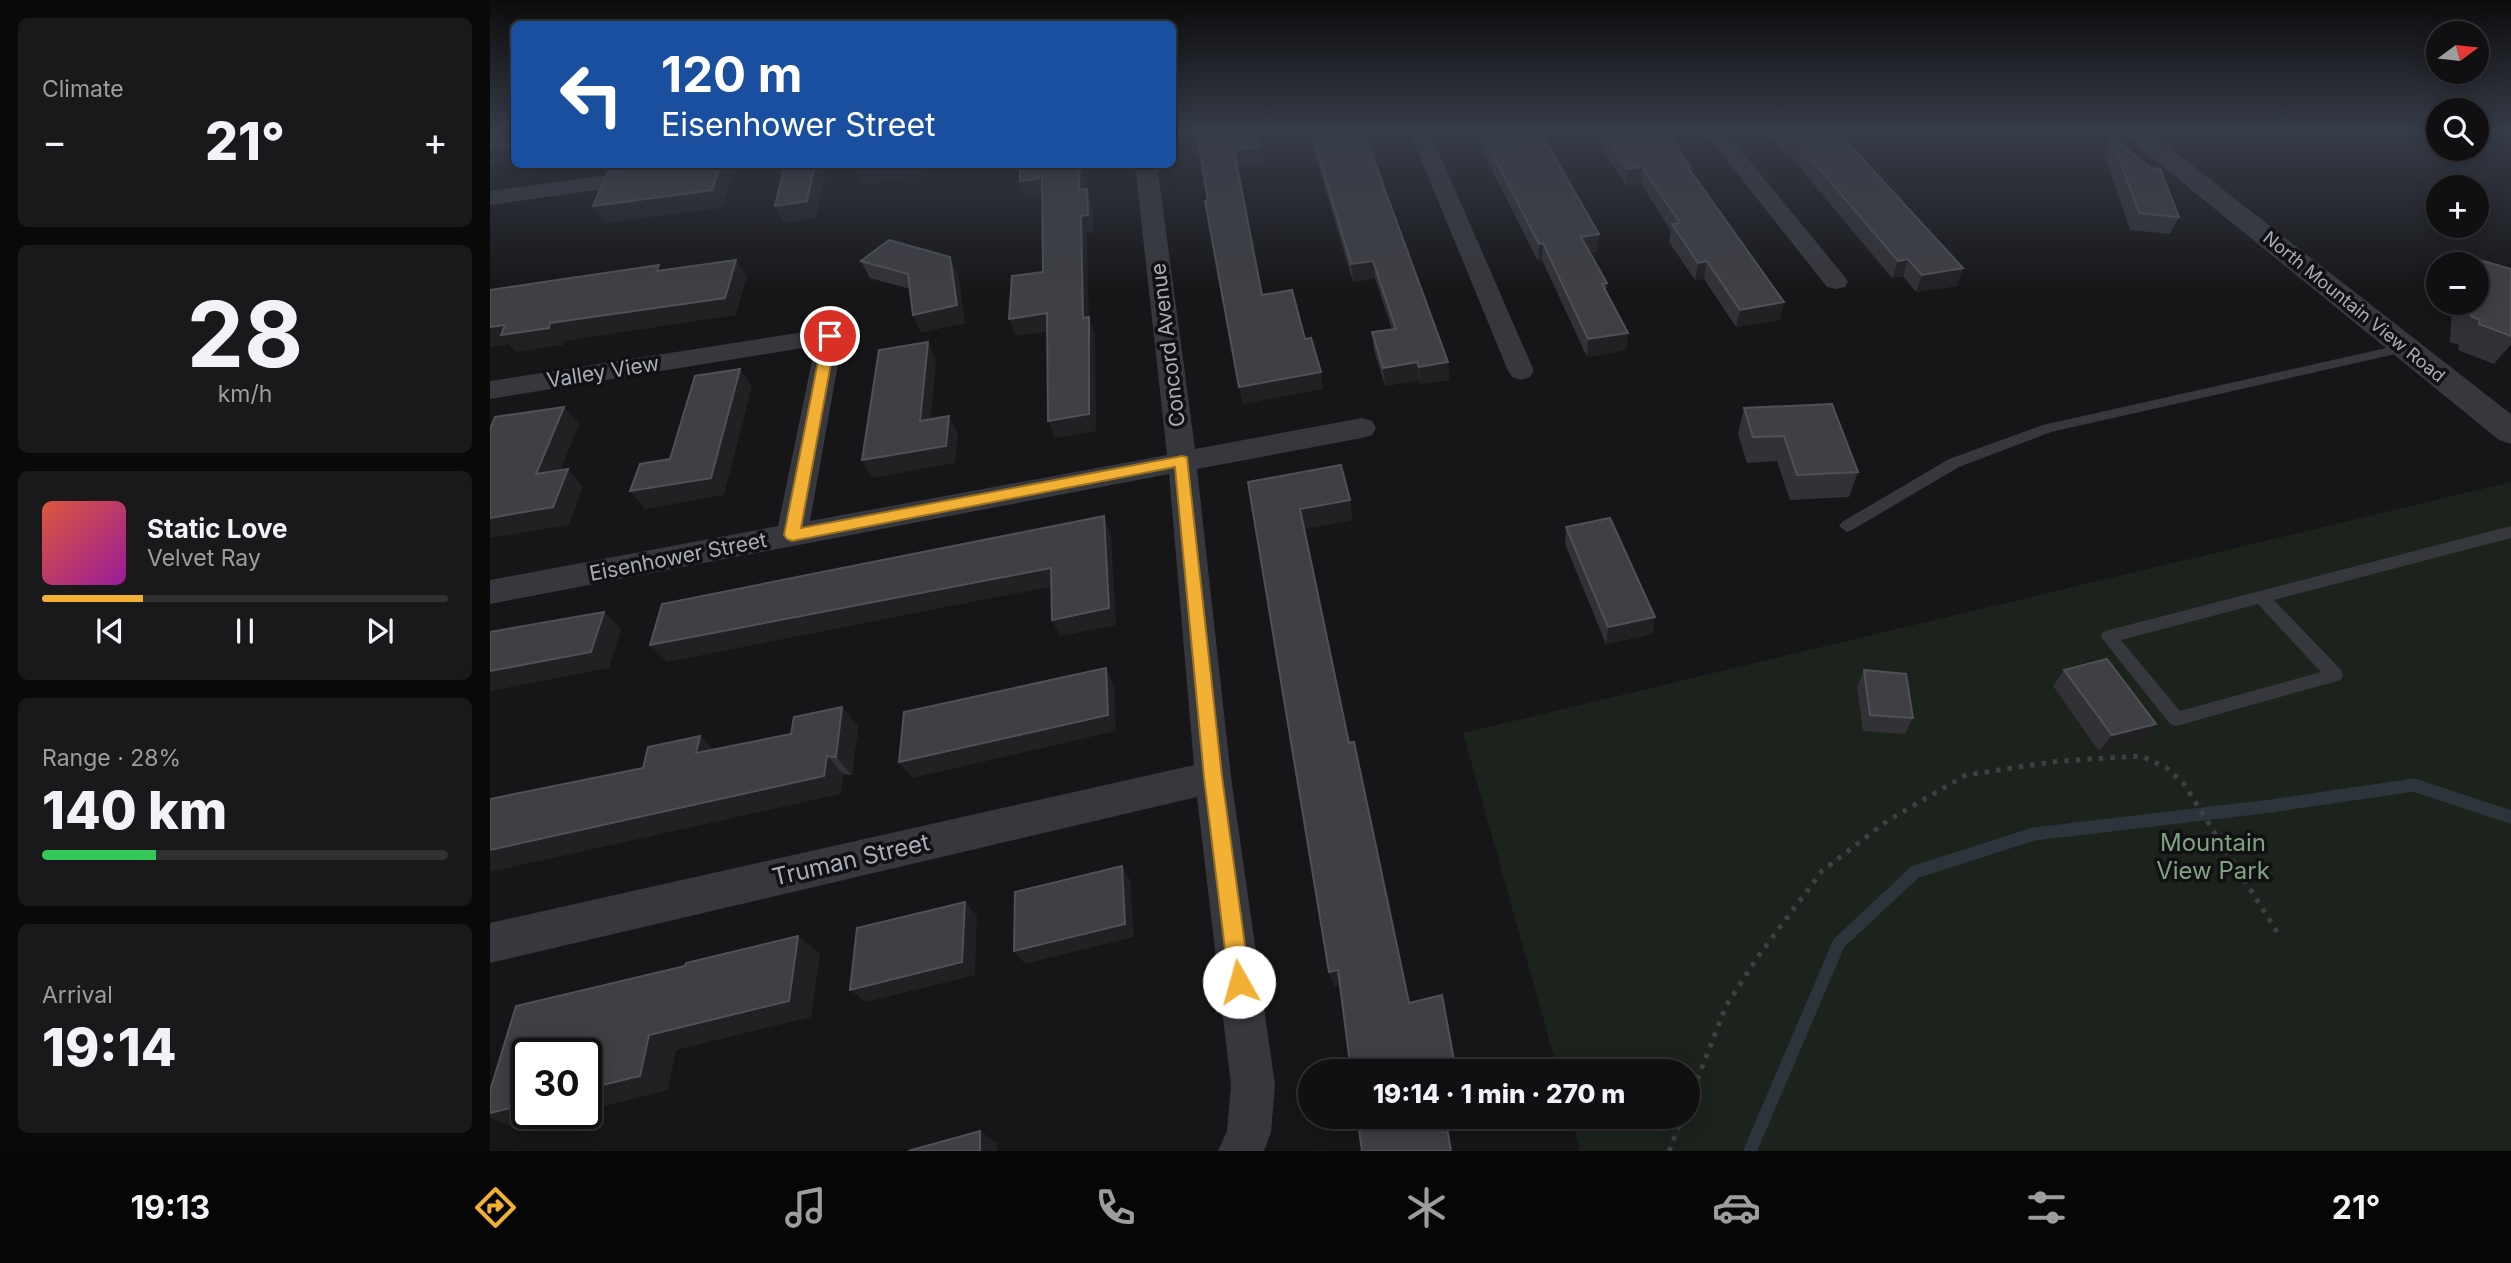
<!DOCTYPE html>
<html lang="en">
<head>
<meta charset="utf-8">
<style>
  body { margin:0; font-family:Inter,sans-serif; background:#19191b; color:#f1f3f6; height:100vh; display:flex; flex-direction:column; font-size:26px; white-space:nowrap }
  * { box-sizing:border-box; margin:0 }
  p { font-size:23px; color:#9c9d9f }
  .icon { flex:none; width:38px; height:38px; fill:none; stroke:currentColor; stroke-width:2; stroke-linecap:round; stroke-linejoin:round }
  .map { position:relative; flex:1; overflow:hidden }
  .panel { display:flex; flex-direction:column; gap:18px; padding:18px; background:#09090a; width:490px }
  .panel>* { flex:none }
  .hud { position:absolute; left:21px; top:21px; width:665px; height:147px; border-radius:10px; box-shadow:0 4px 18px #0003,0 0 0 2px #303032; background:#1a4fa0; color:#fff; overflow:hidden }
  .needle { width:46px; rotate:75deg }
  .buttons { position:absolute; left:1936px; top:21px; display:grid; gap:14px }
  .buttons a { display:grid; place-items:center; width:63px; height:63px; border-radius:50%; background:#101012; box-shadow:0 4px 18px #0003,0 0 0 2px #303032; font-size:35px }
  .speed { position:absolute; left:21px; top:1038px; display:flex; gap:14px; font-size:35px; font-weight:700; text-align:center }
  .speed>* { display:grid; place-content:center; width:91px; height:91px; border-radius:50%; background:#101012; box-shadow:0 4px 18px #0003,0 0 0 2px #303032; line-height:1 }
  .speed .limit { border:4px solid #111; border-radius:10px; background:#fff; color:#111 }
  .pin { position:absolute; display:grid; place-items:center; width:60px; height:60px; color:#fff; margin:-30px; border:4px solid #fff; border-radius:50%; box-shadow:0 2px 7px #0007 }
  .me { position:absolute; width:77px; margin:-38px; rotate:353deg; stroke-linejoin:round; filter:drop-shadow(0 0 5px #0008) }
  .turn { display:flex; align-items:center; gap:24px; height:147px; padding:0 35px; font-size:32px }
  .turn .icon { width:91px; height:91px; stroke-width:2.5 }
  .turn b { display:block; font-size:49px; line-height:60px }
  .big { font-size:52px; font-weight:800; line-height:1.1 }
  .panel .tile { flex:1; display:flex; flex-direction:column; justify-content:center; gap:10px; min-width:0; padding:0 24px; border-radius:10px; background:#19191b }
  .panel .dial { align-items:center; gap:0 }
  .dial b { font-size:91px; line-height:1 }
  .song { display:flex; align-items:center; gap:21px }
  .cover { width:84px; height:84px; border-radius:10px; background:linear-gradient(135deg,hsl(10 70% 55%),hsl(300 70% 35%)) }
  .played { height:7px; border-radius:4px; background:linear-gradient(90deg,#f2b134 25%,#303032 25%) }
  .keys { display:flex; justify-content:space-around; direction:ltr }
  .heat { display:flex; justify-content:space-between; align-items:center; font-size:38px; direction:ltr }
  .charge { height:10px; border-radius:5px; background:linear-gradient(90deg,#34c759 28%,#303032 0) }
  .trip { position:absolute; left:808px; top:1059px; width:402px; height:70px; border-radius:35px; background:#101012; box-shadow:0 4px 18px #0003,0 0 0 2px #303032; font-weight:800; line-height:70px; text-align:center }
  .menu { display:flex; height:112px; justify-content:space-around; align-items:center; background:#060607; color:#9c9d9f }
  .menu .icon { width:49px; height:49px }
  .menu .active { color:#f2b134 }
  .menu b { font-size:32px; color:#f1f3f6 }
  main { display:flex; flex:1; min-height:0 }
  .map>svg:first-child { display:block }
  .green { fill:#1c231d }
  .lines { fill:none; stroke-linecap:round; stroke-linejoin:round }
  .stream { stroke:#2c353c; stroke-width:13 }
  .path { stroke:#3d3f44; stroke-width:5; stroke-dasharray:4.5 7; stroke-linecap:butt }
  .service { fill:#37383d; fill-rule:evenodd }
  .minor { fill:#37383d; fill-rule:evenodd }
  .tertiary { fill:#37383d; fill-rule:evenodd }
  .wall { fill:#323236 }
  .shaded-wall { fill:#212124 }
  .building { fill:#3f3f44; stroke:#4f5156; stroke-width:2 }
  .route { fill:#f2b134; stroke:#9d7322; stroke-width:2 }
  .labels { text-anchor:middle; stroke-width:7; stroke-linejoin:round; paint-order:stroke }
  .far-street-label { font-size:18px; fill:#a8adb8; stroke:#111113 }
  .street-label { font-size:21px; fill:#a8adb8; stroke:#111113 }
  .near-park-label { font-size:24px; fill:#7fa381; stroke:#111113 }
  .near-street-label { font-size:24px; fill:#a8adb8; stroke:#111113 }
</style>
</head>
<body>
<main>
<section class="panel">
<div class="tile"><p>Climate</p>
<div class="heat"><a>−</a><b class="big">21°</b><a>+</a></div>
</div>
<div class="tile dial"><b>28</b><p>km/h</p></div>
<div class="tile">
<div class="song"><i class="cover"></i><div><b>Static Love</b><p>Velvet Ray</p></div></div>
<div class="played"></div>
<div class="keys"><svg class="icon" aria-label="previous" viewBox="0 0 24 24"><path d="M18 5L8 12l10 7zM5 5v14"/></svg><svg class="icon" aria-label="pause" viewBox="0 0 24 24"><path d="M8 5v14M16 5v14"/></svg><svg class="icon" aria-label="next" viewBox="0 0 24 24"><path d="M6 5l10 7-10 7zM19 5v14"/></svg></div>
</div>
<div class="tile"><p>Range · 28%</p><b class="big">140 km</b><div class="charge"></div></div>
<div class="tile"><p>Arrival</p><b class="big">19:14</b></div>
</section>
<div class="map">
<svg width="2021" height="1151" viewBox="0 0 2021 1151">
  <rect width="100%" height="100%" fill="#161618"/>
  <path class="green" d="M 2021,482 L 2021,1151 L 1090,1151 L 1081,1117 L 1199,1116 L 1199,1071 L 1068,1071 L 973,733 Z"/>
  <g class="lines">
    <path class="stream" d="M 1260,1151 L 1349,943 L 1425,872 L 1544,834 L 1781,806 L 1924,785 L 2021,817"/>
    <g class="path">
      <path d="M 1199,1101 L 1236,1006 L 1267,958 L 1332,871 L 1397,821 L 1476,775 L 1569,761 L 1651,756 L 1677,768 L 1694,784 L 1789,935"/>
      <path d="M 1179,1151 L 1193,1116"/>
    </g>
    <g class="service">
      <path d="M 1914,344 L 1921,348 L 1919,351 L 1561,432 L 1469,467 L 1362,530 L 1357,532 L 1349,526 L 1352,522 L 1459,459 L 1553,425 Z"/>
      <path d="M 2021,526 L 2021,538 L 1784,600 L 1851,670 L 1853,675 L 1851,680 L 1686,726 L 1680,724 L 1611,637 L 1613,632 L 1619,630 ZM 1768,604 L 1831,672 L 1690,711 L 1631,640 Z"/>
    </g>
    <g class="minor">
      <path d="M 919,130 L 939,130 L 1044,371 L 1040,377 L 1031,380 L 1022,377 L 1018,371 Z"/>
      <path d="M 1213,130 L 1234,130 L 1355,277 L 1358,282 L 1355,287 L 1346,289 L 1337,287 Z"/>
      <path d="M 645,164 L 667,164 L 705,449 L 872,418 L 882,421 L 886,428 L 882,435 L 872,438 L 707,469 L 741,777 L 785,1085 L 781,1132 L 774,1151 L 728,1151 L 737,1131 L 741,1085 L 707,797 L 0,963 L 0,923 L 704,765 L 679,474 L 0,604 L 0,580 L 288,526 L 325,346 L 0,399 L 0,381 L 340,328 L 349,330 L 353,336 L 320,521 L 677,455 Z"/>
      <path d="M 155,170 L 163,172 L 166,177 L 163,182 L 0,205 L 0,191 Z"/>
    </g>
    <path class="tertiary" d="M 1628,130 L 1657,130 L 2021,414 L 2021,444 L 2009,440 Z"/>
  </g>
  <g class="wall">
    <path d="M 818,130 L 873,130 L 958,362 L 959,380 L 930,384 L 929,380 L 895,386 L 884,350 L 882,332 L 902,329 L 885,278 L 863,282 Z"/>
    <path d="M 982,130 L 1049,130 L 1107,251 L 1100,253 L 1117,283 L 1116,291 L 1138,333 L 1136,350 L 1097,357 L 1052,260 L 1048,261 Z"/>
    <path d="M 1101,130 L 1176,130 L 1200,166 L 1199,170 L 1290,320 L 1246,327 L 1214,279 L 1205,280 L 1179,242 L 1181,231 L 1151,184 L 1136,186 Z"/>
    <path d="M 1274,130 L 1349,130 L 1349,133 L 1473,268 L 1467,286 L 1426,292 L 1413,276 L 1402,278 L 1300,156 L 1296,156 Z"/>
    <path d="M 1870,130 L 1899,130 L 1876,134 Z"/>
    <path d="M 1621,136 L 1689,217 L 1680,234 L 1640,230 L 1614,153 Z"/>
    <path d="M 1983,258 L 2021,269 L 2021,344 L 2004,364 L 1968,350 L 1969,345 L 1960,342 L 1962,303 L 1986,303 L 1986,264 L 1978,264 Z"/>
    <path d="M 371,261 L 468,274 L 475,323 L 431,332 L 423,315 L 420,289 L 380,278 Z"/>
    <path d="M 1254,408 L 1368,472 L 1359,497 L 1300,500 L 1287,461 L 1257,463 L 1248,434 Z"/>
    <path d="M 1076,527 L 1165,617 L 1162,634 L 1116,644 L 1075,544 Z"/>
    <path d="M 1374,670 L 1423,718 L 1415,734 L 1373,731 L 1367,687 Z"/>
    <path d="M 1574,670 L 1653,740 L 1609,751 L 1563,686 Z"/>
    <path d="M 368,726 L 362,775 L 353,774 L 350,794 L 153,768 L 210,736 L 224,750 Z"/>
  </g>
  <g class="shaded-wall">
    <path d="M 1879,130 L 1899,130 L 1876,134 Z"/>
    <path d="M 24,138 L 24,162 L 0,165 L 0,148 Z"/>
    <path d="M 1304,139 L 1300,156 L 1296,156 L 1299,140 Z"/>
    <path d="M 770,147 L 773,163 L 747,167 L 744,150 Z"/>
    <path d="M 135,164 L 171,164 L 138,169 Z"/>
    <path d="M 231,164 L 239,164 L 244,173 L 232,208 L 115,223 L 103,206 Z"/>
    <path d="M 325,164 L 328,164 L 335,177 L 326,218 L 294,223 L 285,206 Z"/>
    <path d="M 390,164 L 431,164 L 430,176 L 372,184 L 364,168 Z"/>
    <path d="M 590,164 L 591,164 L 595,177 L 595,207 L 589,190 Z"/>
    <path d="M 1152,167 L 1151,184 L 1136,186 L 1137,169 Z"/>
    <path d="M 552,178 L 558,195 L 536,198 L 530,181 Z"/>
    <path d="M 597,189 L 602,206 L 604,232 L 597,233 L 599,322 L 599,317 L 605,335 L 606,431 L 565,438 L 558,421 L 591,216 Z"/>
    <path d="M 1109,234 L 1107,251 L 1090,254 L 1091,237 Z"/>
    <path d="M 1053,243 L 1052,260 L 1048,261 L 1049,244 Z"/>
    <path d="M 460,257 L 468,274 L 475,323 L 431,332 L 423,315 Z"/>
    <path d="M 1418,259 L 1413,276 L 1402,278 L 1408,261 Z"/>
    <path d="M 246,260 L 257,277 L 246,315 L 74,341 L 73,345 L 26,352 L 19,344 L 0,347 L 0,327 L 15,325 L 60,323 Z"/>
    <path d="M 883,261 L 885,278 L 863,282 L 861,264 Z"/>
    <path d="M 1217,261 L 1214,279 L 1205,280 L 1208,263 Z"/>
    <path d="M 1473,268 L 1467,286 L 1426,292 L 1432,275 Z"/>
    <path d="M 1294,302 L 1290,320 L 1246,327 L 1250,310 Z"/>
    <path d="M 557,313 L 564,331 L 526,336 L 519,319 Z"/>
    <path d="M 1138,333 L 1136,350 L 1097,357 L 1098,339 Z"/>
    <path d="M 438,342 L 446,360 L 439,439 L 430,421 Z"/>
    <path d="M 927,362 L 929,380 L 895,386 L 893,368 Z"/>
    <path d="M 958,362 L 959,380 L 930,384 L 929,367 Z"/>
    <path d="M 250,369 L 262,387 L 234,495 L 155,509 L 140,491 L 221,478 Z"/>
    <path d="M 831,372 L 833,389 L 753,404 L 749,387 Z"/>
    <path d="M 74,407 L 89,424 L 62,492 L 46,474 Z"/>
    <path d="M 459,416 L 468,434 L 465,463 L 382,478 L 372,460 Z"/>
    <path d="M 78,469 L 93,487 L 79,525 L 0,538 L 0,518 Z"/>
    <path d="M 860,500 L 863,520 L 815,529 L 810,509 Z"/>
    <path d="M 614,516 L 621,534 L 626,625 L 570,636 L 562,620 Z"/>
    <path d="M 561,568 L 569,585 L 177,662 L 160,645 Z"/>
    <path d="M 114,612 L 131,629 L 119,668 L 0,691 L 0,671 Z"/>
    <path d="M 1165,617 L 1162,634 L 1116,644 L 1118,627 Z"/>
    <path d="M 616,668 L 624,685 L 626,731 L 422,778 L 409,762 Z"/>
    <path d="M 352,707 L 368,726 L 362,775 L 346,757 Z"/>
    <path d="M 1666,724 L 1653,740 L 1609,751 L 1622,735 Z"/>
    <path d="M 210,736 L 229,754 L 206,753 Z"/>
    <path d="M 337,756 L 353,774 L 350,794 L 0,872 L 0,850 Z"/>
    <path d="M 632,866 L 640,880 L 644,937 L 535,964 L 524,951 Z"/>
    <path d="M 475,902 L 487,916 L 485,975 L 376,1002 L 360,990 Z"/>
    <path d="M 308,936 L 330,953 L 321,1017 L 186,1050 L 178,1090 L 96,1111 L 96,1089 L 159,1035 Z"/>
    <path d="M 848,970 L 852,985 L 844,987 L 839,972 Z"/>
    <path d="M 37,1104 L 37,1113 L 87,1113 L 27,1128 L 0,1118 L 0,1113 Z"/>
    <path d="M 490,1131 L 507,1143 L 507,1151 L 490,1151 Z"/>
  </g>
  <g class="building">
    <path d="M 0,130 L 24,130 L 24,138 L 20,146 L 0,148 Z"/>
    <path d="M 706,130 L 766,130 L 770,147 L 744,150 L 772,295 L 802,290 L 815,339 L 821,338 L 831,372 L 749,387 L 715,201 L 718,200 Z"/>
    <path d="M 821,130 L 873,130 L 958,362 L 929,367 L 927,362 L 893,368 L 882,332 L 906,329 L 883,261 L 861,264 Z"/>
    <path d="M 990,130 L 1049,130 L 1109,234 L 1091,237 L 1117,283 L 1112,284 L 1138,333 L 1098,339 L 1053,243 L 1049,244 Z"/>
    <path d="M 1113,130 L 1176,130 L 1200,166 L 1197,166 L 1294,302 L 1250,310 L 1217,261 L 1208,263 L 1182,224 L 1190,223 L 1152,167 L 1137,169 Z"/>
    <path d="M 1291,130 L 1346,130 L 1473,268 L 1432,275 L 1418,259 L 1408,261 L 1304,139 L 1299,140 Z"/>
    <path d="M 1621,136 L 1660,168 L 1670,169 L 1689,217 L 1649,213 Z"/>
    <path d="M 172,164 L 231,164 L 222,190 L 103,206 L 118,172 Z"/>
    <path d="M 295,164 L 325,164 L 317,201 L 285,206 Z"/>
    <path d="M 365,164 L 390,164 L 364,168 Z"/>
    <path d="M 530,164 L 590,164 L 589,190 L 597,189 L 598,215 L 591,216 L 593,318 L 599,317 L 599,414 L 558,421 L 557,313 L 519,319 L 522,276 L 553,272 L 552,178 L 530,181 Z"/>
    <path d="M 399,240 L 460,257 L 467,305 L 423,315 L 418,274 L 371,261 Z"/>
    <path d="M 1983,258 L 2021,269 L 2021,336 L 1989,324 L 1990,320 L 1981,316 L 1982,303 L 1986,303 L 1986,264 L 1983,264 Z"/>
    <path d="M 246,260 L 235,298 L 60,323 L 59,328 L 11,335 L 15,325 L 0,327 L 0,290 L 169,265 L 167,271 Z"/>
    <path d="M 438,342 L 430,421 L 459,416 L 456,446 L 372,460 L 389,350 Z"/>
    <path d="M 250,369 L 221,478 L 140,491 L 150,464 L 180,459 L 205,376 Z"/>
    <path d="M 1342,404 L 1368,472 L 1307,475 L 1294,436 L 1263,437 L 1254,408 Z"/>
    <path d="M 74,407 L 46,474 L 78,469 L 63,507 L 0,518 L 0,429 L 5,417 Z"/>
    <path d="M 851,465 L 860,500 L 810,509 L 859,743 L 864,742 L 919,1003 L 952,995 L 966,1071 L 861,1071 L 848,970 L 839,972 L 758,482 Z"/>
    <path d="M 614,516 L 619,608 L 562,620 L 561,568 L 160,645 L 172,604 Z"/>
    <path d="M 1120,518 L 1165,617 L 1118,627 L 1076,527 Z"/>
    <path d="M 114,612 L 101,652 L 0,671 L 0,632 Z"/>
    <path d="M 1617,659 L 1666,724 L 1622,735 L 1574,670 Z"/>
    <path d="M 616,668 L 618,715 L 409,762 L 414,712 Z"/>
    <path d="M 1374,670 L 1416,674 L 1423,718 L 1380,715 Z"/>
    <path d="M 352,707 L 346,757 L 337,756 L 334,776 L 0,850 L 0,799 L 153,768 L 158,747 L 210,736 L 206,753 L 301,734 L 304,717 Z"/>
    <path d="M 632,866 L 635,924 L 524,951 L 525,892 Z"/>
    <path d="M 475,902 L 472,962 L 360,990 L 367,928 Z"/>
    <path d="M 308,936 L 299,1001 L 159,1035 L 150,1076 L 96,1089 L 96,1054 L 37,1054 L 37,1104 L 0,1113 L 0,1091 L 26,1006 L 195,966 L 196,963 Z"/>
    <path d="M 867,1116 L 955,1116 L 961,1151 L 872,1151 Z"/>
    <path d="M 490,1131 L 490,1151 L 418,1151 Z"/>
  </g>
  <linearGradient id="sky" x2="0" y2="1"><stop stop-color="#0c0c0d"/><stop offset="0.45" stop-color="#363c48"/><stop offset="1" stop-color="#363c48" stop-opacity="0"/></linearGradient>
  <rect width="2021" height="291" fill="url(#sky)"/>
  <path class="route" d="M 340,332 L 346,336 L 311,528 L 692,456 L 697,457 L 732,777 L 760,982 L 757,989 L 749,993 L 742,989 L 739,982 L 714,777 L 685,467 L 302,541 L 297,539 L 294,535 L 333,336 Z"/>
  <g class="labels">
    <g class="far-street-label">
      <text transform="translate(1864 307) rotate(39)" y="6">North Mountain View Road</text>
    </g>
    <g class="street-label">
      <text transform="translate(678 345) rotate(-97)" y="7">Concord Avenue</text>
      <text transform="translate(113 372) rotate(-9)" y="7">Valley View</text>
      <text transform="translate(188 557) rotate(-11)" y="7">Eisenhower Street</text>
    </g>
    <g class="near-park-label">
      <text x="1723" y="851">Mountain<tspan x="1723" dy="28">View Park</tspan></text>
    </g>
    <g class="near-street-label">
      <text transform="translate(361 860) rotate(-13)" y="8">Truman Street</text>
    </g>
  </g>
</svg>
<div class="buttons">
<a><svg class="needle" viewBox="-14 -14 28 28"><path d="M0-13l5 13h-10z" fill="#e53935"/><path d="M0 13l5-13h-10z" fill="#9c9d9f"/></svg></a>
<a><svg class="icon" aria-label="search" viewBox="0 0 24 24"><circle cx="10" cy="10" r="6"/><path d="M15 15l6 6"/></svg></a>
<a>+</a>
<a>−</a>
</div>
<div class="speed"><div class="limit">30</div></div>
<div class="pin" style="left:340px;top:336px;background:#d93025"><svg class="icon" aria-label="arrive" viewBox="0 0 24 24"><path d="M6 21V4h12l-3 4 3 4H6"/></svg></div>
<svg class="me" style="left:749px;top:982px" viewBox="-20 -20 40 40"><circle r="19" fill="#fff"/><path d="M0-13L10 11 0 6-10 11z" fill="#f2b134"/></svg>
<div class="trip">19:14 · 1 min · 270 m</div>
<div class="hud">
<div class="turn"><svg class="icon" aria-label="left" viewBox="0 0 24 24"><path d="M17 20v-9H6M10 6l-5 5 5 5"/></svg><div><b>120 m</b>Eisenhower Street</div></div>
</div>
</div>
</main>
<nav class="menu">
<b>19:13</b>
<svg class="icon active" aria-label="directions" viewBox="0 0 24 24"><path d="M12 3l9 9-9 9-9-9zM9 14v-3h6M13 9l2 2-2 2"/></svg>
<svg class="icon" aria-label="music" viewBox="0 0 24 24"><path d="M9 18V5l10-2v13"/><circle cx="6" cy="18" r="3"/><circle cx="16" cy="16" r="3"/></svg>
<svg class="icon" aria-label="phone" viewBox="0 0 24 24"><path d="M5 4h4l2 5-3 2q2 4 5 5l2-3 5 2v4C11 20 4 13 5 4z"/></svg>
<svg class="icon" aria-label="climate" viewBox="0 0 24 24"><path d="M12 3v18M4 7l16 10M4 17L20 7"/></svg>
<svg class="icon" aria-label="car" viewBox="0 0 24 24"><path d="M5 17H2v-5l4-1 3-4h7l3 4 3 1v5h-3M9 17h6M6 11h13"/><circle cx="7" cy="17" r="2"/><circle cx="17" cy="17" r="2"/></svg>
<svg class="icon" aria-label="filters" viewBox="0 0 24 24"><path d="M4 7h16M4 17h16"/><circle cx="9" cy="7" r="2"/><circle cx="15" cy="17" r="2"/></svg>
<b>21°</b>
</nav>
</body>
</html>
